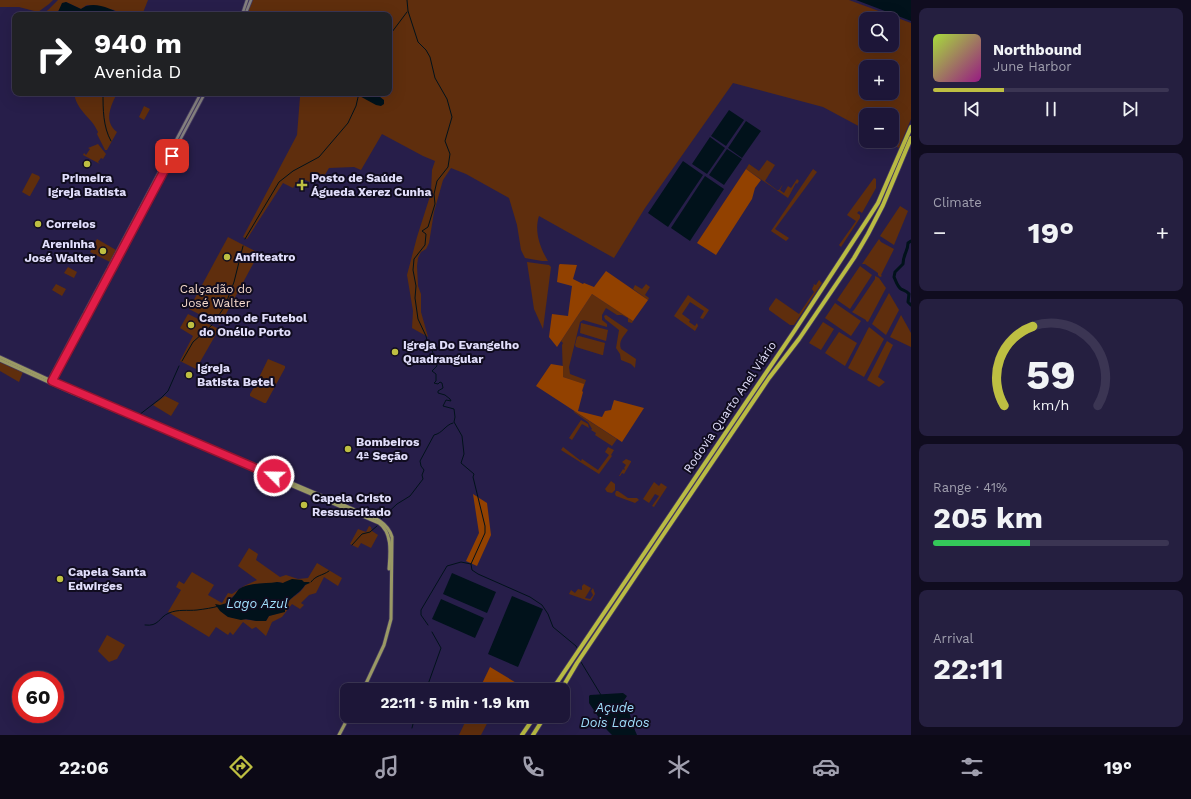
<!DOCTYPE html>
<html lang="en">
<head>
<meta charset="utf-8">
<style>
  body { margin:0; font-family:"Work Sans",sans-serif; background:#251f40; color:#f1f3f6; height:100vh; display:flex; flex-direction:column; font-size:15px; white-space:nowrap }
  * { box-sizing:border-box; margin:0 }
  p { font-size:13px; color:#a09fae }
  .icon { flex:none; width:22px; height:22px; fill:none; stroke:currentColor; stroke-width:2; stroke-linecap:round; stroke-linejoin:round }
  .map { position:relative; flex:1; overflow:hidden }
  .side { display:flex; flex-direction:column; gap:8px; padding:8px; background:#100c1f; width:280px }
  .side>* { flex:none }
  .banner { position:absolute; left:12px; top:12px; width:380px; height:84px; border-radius:8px; box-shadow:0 4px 16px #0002,0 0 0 1px #3b3553; background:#202124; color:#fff; overflow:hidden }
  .tools { position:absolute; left:859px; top:12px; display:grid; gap:8px }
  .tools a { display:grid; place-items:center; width:40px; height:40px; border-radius:8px; background:#1d1638; box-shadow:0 4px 16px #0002,0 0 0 1px #3b3553; font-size:20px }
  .speed { position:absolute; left:12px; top:671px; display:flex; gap:8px; font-size:20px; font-weight:700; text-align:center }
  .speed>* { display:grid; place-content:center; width:52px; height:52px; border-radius:50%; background:#1d1638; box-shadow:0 4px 16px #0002,0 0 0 1px #3b3553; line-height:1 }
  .speed .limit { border:6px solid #d22; background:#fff; color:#111 }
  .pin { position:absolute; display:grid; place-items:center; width:34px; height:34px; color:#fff; margin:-17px; border-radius:8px; box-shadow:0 2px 6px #0006 }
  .me { position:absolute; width:44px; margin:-22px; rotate:293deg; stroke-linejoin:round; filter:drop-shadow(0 0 3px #0008) }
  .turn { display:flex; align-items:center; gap:14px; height:84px; padding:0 16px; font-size:18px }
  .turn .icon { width:52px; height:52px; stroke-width:2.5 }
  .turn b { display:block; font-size:28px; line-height:34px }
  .big { font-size:30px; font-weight:700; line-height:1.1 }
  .side .card { flex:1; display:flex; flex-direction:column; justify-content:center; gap:6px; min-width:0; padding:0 14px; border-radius:8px; background:#251f40 }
  .side .dial { align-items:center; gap:0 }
  .dial svg { height:104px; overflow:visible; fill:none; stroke:#3b3553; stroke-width:7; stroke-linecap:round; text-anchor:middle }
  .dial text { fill:#f1f3f6; stroke:none }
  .song { display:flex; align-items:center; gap:12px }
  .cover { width:48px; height:48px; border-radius:6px; background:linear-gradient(135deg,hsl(80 70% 55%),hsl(310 70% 35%)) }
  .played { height:4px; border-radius:2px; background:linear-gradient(90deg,#bebf42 30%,#3b3553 30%) }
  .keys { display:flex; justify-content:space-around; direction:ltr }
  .heat { display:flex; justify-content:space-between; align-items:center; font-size:22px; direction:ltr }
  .charge { height:6px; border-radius:3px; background:linear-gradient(90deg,#34c759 41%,#3b3553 0) }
  .trip { position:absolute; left:340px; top:683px; width:230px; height:40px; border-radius:8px; background:#1d1638; box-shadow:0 4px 16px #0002,0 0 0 1px #3b3553; font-weight:700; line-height:40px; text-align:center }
  .tabs { display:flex; height:64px; justify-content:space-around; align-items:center; background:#0c0916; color:#a09fae }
  .tabs .icon { width:28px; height:28px }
  .tabs .current { color:#bebf42 }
  .tabs b { font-size:18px; color:#f1f3f6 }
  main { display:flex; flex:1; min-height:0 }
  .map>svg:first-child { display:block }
  .green { fill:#5f2e0d; fill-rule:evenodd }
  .forest { fill:#924100 }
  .water { fill:#01121b }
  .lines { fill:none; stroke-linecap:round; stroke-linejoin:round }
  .stream { stroke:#01121b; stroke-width:1 }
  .river { stroke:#01121b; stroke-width:3 }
  .secondary-casing { stroke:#43395f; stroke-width:4 }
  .primary-casing { stroke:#43395f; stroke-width:4.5 }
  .highway-casing { stroke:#43395f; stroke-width:5.5 }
  .secondary { stroke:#837f7e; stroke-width:2.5 }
  .primary { stroke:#9a9965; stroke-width:3 }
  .highway { stroke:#b9bb43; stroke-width:4 }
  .route-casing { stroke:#92132f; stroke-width:10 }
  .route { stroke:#e11d48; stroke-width:7 }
  .poi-dot { fill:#bebf42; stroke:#100c1f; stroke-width:1.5 }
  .labels { text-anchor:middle; stroke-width:4; stroke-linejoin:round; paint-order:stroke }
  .poi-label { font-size:12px; font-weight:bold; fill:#e1defb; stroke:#100c1f; text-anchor:start }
  .park-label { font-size:12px; fill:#f9ddce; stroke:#100c1f }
  .street-label { font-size:12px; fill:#e1defb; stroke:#100c1f }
  .water-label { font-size:13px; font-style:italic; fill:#a1dffd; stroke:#100c1f }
</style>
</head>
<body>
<main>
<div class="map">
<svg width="911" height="735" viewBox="0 0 911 735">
  <rect width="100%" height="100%" fill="#271e4a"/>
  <g class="green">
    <path d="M 0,0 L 53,0 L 49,4 L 38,12 L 19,7 L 0,7 Z"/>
    <path d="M 58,0 L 148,0 L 142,15 L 122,15 L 114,10 L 87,5 L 81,9 L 66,2 L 58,11 L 62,15 L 41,15 L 48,10 Z"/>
    <path d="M 251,0 L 849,0 L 911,23 L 911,119 L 899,148 L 886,141 L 892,141 L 892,115 L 866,115 L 866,130 L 823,107 L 733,83 L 645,208 L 614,258 L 539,216 C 534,231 540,248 548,261 L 542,261 L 525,258 L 521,250 L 517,225 L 509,198 L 466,174 L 451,168 L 443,180 L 434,212 L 429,243 L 426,249 L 421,252 L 418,258 L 417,266 L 418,286 L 421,294 L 421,312 L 428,337 L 412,328 L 413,311 L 407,275 L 417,237 L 431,193 L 432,170 L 435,161 L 423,156 L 382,134 L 361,170 L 354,167 L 329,168 L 323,178 L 315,173 L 310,182 L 300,178 L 293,188 L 283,183 L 247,239 L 243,237 L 297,135 L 300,97 L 297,93 L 389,93 L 389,15 L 245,15 ZM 866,19 L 892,19 L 892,45 L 866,45 ZM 866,67 L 892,67 L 892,93 L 866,93 Z"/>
    <path d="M 74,93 L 117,93 C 111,106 103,121 117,132 L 107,150 L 105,150 L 97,134 L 98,132 C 91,116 77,112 74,93 Z"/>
    <path d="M 144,106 L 150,109 L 144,120 L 139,117 Z"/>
    <path d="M 98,144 L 106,154 L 103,159 L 101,158 L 98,162 L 100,164 L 83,155 L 84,153 L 86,155 L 90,149 L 88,148 Z"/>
    <path d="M 767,160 L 775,165 L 765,181 L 777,190 L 779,190 L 783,184 L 780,190 L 784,193 L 788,186 L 791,188 L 797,179 L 799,181 L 797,184 L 796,183 L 788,198 L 746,169 L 749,164 L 759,171 Z"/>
    <path d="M 813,169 L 817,172 L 775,229 L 789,238 L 786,241 L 771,231 Z"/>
    <path d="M 32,173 L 39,176 L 40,178 L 30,196 L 29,196 L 22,192 Z"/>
    <path d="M 874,178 L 876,179 L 876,188 L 862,213 L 859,211 L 857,213 L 860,215 L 860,218 L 841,247 L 839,245 L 856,221 L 847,215 Z"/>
    <path d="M 900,206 L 908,211 L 894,245 L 880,236 Z"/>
    <path d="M 228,237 L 259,253 L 220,325 L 189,309 Z"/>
    <path d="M 97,239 L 116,250 L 110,262 L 90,252 Z"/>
    <path d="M 879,239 L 881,242 L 894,249 L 881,275 L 882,276 L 880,277 L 878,275 L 878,273 L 865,264 L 862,264 Z"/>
    <path d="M 527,262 L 549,265 L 551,267 L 543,329 L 534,309 Z"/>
    <path d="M 860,266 L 872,275 L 850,309 L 837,300 Z"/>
    <path d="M 68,267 L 77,272 L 74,278 L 64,273 Z"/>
    <path d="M 875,276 L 879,278 L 886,288 L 868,322 L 866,321 L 866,320 L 852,312 L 854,310 L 875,279 Z"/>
    <path d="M 819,280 L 822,283 L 794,325 L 790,325 L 769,310 L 769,308 L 776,298 L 799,314 L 814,292 L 812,289 L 814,285 L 813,284 L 816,285 Z"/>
    <path d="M 56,284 L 66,289 L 62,296 L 52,290 Z"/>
    <path d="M 646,284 L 650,287 L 645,295 L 649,298 L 648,300 L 633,289 L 635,285 L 642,289 Z"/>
    <path d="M 889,293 L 899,310 L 886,335 L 872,324 Z"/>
    <path d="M 592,294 L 633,321 L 632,323 L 628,322 L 628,318 L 622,315 L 617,315 L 606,308 L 602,315 L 602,320 L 607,324 L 607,327 L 583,320 L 580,322 L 569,367 L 570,374 L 586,380 L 582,392 L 583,384 L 563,377 L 562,345 L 563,343 L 561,341 Z"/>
    <path d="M 688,295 L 709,310 L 703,319 L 700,318 L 704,311 L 690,302 L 682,314 L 690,320 L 689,322 L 695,326 L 697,323 L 698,326 L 695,331 L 674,316 Z"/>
    <path d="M 835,303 L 861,321 L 851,336 L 825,318 Z"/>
    <path d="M 188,314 L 219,329 L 196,369 L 180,361 L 193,336 L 180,328 Z"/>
    <path d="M 606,315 L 628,330 C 624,336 618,341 621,349 L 636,359 L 635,368 L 631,364 L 621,360 L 620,354 L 616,348 L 619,330 L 605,319 L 604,316 Z"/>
    <path d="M 901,315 L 911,333 L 911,347 L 890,337 Z"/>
    <path d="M 823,322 L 834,329 L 821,350 L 809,343 Z"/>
    <path d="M 581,323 L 608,330 L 606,341 L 580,333 Z"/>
    <path d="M 869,327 L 884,339 L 864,377 L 848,368 Z"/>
    <path d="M 839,332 L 857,343 L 845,366 L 825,353 Z"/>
    <path d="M 579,336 L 605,343 L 603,355 L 602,355 L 576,347 L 575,345 L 577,337 Z"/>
    <path d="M 887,341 L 893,345 L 878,377 L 885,382 L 879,387 L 867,380 Z"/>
    <path d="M 268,359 L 285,366 L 285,368 L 266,403 L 264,403 L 250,396 L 250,394 L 253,389 L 254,388 Z"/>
    <path d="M 0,361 L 23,372 L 19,382 L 0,371 Z"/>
    <path d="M 165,396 L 179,403 L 171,416 L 153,405 Z"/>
    <path d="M 574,411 L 617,439 L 612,446 L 595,435 L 596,433 L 591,430 L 592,429 L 588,422 L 574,412 Z"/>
    <path d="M 581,420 L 588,424 L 589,428 L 582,424 L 572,440 L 569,438 Z"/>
    <path d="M 563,447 L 581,461 L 582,459 L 598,470 L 609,455 L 605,452 L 608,447 L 614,450 L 611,455 L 612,456 L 599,474 L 561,450 Z"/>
    <path d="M 626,459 L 631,461 L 631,462 L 624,474 L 622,473 L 620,476 L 619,476 L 623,469 L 624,470 L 625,469 L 624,468 L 626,465 L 622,462 Z"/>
    <path d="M 611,481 L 615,484 L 615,490 L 612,493 L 607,492 L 605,489 Z"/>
    <path d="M 654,482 L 659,486 L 661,483 L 667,487 L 654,507 L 652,506 L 659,496 L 655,494 L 649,503 L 643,499 Z"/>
    <path d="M 616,491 L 618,491 L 628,498 L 637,498 L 639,500 L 635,503 L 616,496 L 615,494 Z"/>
    <path d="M 369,526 L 371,527 L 372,531 L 378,535 L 371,548 L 361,543 L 358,548 L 350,544 L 358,529 L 366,532 Z"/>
    <path d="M 249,548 L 258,554 L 256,560 L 280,577 L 286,575 L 298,579 L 308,578 L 317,563 L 342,578 L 338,586 L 324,577 L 316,593 L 309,595 L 301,603 L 304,605 L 300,609 L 292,604 L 282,617 L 272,622 L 266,636 L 256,627 L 252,629 L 243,622 L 233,635 L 230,632 L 228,635 L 216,627 L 209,637 L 168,612 L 181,590 L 176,587 L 179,581 L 184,584 L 192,572 L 214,585 L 208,595 L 222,603 L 228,593 L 232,594 L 244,586 L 257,580 L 238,566 ZM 279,582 L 282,583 L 308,582 C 305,585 303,589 300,592 C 294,597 288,600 284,607 L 285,611 L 269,616 L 266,621 C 258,621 233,619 227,616 C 222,613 220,609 216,605 L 220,606 L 227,603 L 227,600 C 235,597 237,590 245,587 C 256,582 268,585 279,582 Z"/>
    <path d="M 584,584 L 591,588 L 585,598 L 590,599 L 593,595 L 591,591 L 593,588 L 595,594 L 591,601 L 586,600 L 569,594 L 571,590 L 575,593 L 578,589 L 582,590 L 582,586 Z"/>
    <path d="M 107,635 L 125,645 L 117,659 L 109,662 L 98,651 Z"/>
    <path d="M 468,716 L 491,716 L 481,735 L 459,735 Z"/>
  </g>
  <g class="forest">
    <path d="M 746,169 L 761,180 L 755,188 L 752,199 L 716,255 L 697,243 Z"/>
    <path d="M 560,264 L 577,265 L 573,279 L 583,284 L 584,283 L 594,287 L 606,271 L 648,300 L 633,321 L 592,294 L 557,347 L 549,337 L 552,314 L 568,316 L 572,286 L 557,282 L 559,265 Z"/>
    <path d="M 551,364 L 563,366 L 563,377 L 584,384 L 582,391 L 583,392 L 578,411 L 602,417 L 605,411 L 611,410 L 614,400 L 644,408 L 622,442 L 536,386 Z"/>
    <path d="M 473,494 L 487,503 L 491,535 L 477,566 L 466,561 L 479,533 Z"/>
    <path d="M 490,667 L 528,690 L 479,690 Z"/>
  </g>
  <g class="water">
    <path d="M 856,0 L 911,0 L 911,21 Z"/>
    <path d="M 66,2 L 81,9 C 83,8 85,6 87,6 C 97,2 114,10 122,15 L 62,15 L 58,12 L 62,3 Z"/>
    <path d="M 354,93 L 375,93 L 384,100 L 384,104 L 381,106 L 376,105 Z"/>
    <path d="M 729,110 L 744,120 L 726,146 L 711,136 Z"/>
    <path d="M 746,121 L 761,131 L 742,158 L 728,148 Z"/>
    <path d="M 710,137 L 725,148 L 707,174 L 692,164 Z"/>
    <path d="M 727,149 L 742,159 L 724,185 L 709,175 Z"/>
    <path d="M 683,161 L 703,175 L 668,227 L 648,213 Z"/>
    <path d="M 705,176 L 724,189 L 690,241 L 671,228 Z"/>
    <path d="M 452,573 L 496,592 L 487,613 L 443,594 Z"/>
    <path d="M 292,579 L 302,580 L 304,582 L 309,582 L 310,583 L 305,585 C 298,596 285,598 285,612 L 269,616 L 266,621 L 256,621 L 246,619 L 241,620 L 228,617 L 220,611 L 215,604 L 220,605 L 227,603 L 229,598 L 231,599 C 235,596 236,592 239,589 C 249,582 266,584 277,582 C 279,582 281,583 283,583 C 285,582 289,580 292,579 Z"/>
    <path d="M 512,596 L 543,609 L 518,667 L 488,654 Z"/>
    <path d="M 441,599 L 484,618 L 475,638 L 432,619 Z"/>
    <path d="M 623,693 L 627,696 L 623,702 C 631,711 632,725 637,735 L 612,735 L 607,730 L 589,703 L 589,696 L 590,695 Z"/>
  </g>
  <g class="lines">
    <g class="stream">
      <path d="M 407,0 L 408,11 L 418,42 L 426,50 L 430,57 L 435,78 L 447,99 L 452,117 L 445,141 L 450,154 L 448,167 L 437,181 L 434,194 L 435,204 L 428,227 L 422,231 L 426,234 L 425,245 L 414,259 L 413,270 L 416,286 L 415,298 L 418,319 L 426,336 L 428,345 L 432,350 L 437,366 L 432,371 L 436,374 L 436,381 L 434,383 L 438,384 L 440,382 L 442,383 L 443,388 L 438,391 L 438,393 L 445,395 L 450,399 L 451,401 L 446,400 L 443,406 L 454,409 L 455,417 L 454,422 L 462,436 L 464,454 L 461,463 L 474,474 L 473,477 L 485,526 L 485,533 L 471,564 L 461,562 L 447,566 L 421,610 L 421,615 L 428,625"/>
      <path d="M 389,36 L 407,12"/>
      <path d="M 103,93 C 103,109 103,127 111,141"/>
      <path d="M 245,239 L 279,182 L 293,171 L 319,157 L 348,123 L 356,106 L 359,93"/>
      <path d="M 215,321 L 225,306 L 234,282 L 243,246"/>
      <path d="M 182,361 L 193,342 L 212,325"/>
      <path d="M 139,415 L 161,398 L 168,391 L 179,366"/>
      <path d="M 381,519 L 397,504 L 410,496 L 423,479 L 422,475 L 424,470 L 421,466 L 420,461 L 434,435 C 443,433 445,425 453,423"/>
      <path d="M 352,545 L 362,534 L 370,532 L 377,526"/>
      <path d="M 471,564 L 472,570 L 478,574 L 530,597 L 542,605 L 548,614 L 553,627 L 576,646 L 577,648"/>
      <path d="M 311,582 C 316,575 322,576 329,571"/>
      <path d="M 145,625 C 159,627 159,617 169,613 C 178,609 188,611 197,610 C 205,609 212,608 219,606"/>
      <path d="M 581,662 L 601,695"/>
      <path d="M 426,690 L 441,648 L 432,632"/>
      <path d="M 412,728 L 415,716"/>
    </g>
    <path class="river" d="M 911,241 L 908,243 C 908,252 903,254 903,264 L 895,272 L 894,277 C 896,281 897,286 901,289 C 904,291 906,290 909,294 L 908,302 L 911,305"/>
    <defs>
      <g id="secondary">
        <path d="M 242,15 L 247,0"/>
        <path d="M 245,15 L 251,0"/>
        <path d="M 109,267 L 201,93"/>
        <path d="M 112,268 L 205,93"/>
        <path d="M 85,312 L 108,269"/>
        <path d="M 88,313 L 111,271"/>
        <path d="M 49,380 L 84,314"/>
        <path d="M 51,382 L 87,316"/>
      </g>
      <g id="primary">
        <path d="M 0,357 L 52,381 L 355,510 C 370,516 387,520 392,537 L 391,619 L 384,645 L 363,690"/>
        <path d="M 0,360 L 68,391 L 145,423 L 379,523 C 393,533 390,554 389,569"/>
        <path d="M 339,735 L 349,716"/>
      </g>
      <g id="highway">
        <path d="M 552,690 L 795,330 L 869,217 L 878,203 L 911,127"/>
        <path d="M 561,690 L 577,663 L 661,538 L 769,378 L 799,339 L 854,258 L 868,234 L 883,205 L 911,138"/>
        <path d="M 522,735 L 535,716"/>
        <path d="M 533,735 L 545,716"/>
      </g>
    </defs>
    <use href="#secondary" class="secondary-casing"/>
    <use href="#primary" class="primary-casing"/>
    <use href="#highway" class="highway-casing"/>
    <use href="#secondary" class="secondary"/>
    <use href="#primary" class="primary"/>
    <use href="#highway" class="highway"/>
  </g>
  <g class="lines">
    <defs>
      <path id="route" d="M 172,156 L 88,314 L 52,381 L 274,476"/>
    </defs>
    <use href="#route" class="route-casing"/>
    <use href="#route" class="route"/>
  </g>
  <g class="poi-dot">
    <circle cx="87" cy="164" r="4"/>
    <path d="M300 179h4v4h4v4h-4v4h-4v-4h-4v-4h4z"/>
    <circle cx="38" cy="224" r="4"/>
    <circle cx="103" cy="251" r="4"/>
    <circle cx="227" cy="257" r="4"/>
    <circle cx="191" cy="325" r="4"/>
    <circle cx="395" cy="352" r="4"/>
    <circle cx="189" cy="375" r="4"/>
    <circle cx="348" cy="449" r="4"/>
    <circle cx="304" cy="505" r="4"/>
    <circle cx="60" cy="579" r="4"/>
  </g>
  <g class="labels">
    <g class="poi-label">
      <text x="87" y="182" text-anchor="middle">Primeira<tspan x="87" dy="14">Igreja Batista</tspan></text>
      <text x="311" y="182">Posto de Saúde<tspan x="311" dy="14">Águeda Xerez Cunha</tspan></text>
      <text x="46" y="228">Correios</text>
      <text x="95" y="248" text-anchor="end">Areninha<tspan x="95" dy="14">José Walter</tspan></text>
      <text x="235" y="261">Anfiteatro</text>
      <text x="199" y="322">Campo de Futebol<tspan x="199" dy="14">do Onélio Porto</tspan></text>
      <text x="403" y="349">Igreja Do Evangelho<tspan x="403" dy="14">Quadrangular</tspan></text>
      <text x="197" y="372">Igreja<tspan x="197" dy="14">Batista Betel</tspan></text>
      <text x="356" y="446">Bombeiros<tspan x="356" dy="14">4ª Seção</tspan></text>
      <text x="312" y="502">Capela Cristo<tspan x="312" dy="14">Ressuscitado</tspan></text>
      <text x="68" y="576">Capela Santa<tspan x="68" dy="14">Edwirges</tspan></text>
    </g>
    <g class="park-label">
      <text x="216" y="293">Calçadão do<tspan x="216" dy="14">José Walter</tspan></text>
    </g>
    <g class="street-label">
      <text transform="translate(730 407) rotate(-56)" y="4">Rodovia Quarto Anel Viário</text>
    </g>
    <g class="water-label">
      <text x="257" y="608">Lago Azul</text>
      <text x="615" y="712">Açude<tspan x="615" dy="15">Dois Lados</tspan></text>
    </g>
  </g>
</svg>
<div class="tools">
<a><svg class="icon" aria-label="search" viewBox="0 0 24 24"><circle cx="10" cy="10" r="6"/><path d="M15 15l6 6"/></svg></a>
<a>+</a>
<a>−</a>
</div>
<div class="speed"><div class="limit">60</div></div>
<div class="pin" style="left:172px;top:156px;background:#d93025"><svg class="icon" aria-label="arrive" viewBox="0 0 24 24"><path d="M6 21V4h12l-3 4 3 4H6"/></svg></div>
<svg class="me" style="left:274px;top:476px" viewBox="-20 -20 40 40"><circle r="17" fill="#e11d48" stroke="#fff" stroke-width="3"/><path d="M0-11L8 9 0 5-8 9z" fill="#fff"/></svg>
<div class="trip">22:11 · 5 min · 1.9 km</div>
<div class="banner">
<div class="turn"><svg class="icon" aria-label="right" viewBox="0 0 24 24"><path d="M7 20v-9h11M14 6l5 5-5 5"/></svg><div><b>940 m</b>Avenida D</div></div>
</div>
</div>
<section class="side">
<div class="card">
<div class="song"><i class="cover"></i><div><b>Northbound</b><p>June Harbor</p></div></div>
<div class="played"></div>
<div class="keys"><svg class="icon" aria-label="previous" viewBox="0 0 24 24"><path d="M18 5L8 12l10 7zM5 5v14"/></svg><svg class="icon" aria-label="pause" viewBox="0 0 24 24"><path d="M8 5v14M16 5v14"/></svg><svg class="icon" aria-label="next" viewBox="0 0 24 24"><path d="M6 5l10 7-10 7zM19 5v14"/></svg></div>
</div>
<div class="card"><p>Climate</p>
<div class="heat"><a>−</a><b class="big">19°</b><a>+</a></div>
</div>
<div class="card dial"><svg viewBox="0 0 100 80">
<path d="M14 69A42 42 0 1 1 86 69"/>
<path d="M14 69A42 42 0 0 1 36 8" stroke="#bebf42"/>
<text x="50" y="56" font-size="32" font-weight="700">59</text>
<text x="50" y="72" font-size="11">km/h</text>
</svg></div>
<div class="card"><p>Range · 41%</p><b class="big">205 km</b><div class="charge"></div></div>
<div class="card"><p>Arrival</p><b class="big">22:11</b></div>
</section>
</main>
<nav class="tabs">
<b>22:06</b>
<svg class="icon current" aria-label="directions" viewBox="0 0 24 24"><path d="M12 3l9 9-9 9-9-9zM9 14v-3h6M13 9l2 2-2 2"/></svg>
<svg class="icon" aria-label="music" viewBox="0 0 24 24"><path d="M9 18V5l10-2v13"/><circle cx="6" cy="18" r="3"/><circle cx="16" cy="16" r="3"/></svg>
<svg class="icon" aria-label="phone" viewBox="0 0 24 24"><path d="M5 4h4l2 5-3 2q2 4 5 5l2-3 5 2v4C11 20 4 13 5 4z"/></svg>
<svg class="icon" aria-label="climate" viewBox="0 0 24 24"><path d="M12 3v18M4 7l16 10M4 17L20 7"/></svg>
<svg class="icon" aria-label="car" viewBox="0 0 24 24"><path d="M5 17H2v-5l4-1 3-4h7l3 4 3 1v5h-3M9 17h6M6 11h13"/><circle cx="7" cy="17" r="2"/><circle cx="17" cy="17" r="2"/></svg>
<svg class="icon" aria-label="filters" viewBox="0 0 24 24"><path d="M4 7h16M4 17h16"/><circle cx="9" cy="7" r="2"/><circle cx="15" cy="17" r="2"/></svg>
<b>19°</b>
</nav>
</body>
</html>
